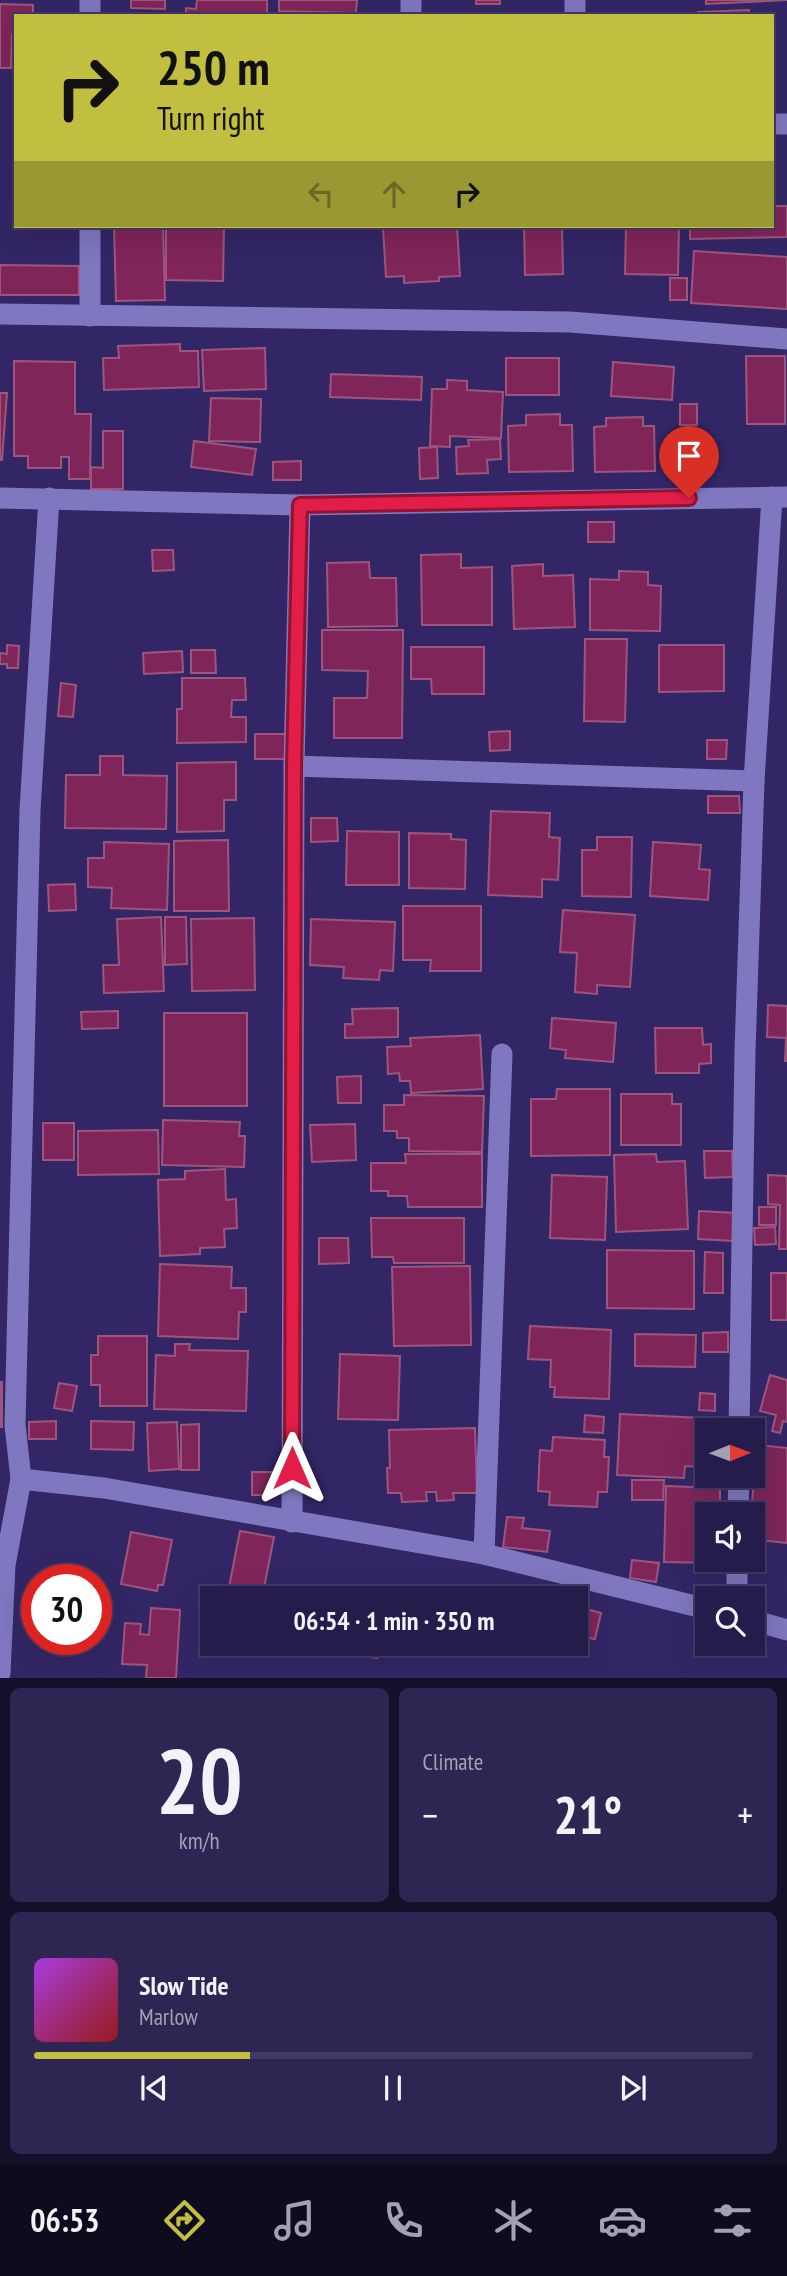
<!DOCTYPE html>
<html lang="en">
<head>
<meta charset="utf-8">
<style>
  body { margin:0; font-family:"PT Sans Narrow",sans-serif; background:#2e2553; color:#f1f3f6; height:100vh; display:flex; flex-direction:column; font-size:26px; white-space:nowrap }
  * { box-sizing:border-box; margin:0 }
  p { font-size:23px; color:#a4a1b5 }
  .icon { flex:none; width:38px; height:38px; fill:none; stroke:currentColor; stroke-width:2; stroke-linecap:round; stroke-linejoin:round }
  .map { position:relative; height:1678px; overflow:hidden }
  .side { display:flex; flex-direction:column; gap:10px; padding:10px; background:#150f2a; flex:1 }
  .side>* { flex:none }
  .banner { position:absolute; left:14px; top:14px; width:760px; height:214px; border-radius:0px; box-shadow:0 7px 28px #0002,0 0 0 2px #423a64; background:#c1be40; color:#111; overflow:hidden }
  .needle { width:46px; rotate:89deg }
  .controls { position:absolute; left:695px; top:1418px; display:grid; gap:14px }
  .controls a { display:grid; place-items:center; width:70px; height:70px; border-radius:0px; background:#261c4c; box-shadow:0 7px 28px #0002,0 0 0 2px #423a64; font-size:35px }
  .speed { position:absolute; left:21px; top:1564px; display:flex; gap:14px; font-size:35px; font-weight:700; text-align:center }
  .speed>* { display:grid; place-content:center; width:91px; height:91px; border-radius:50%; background:#261c4c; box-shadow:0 7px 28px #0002,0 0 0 2px #423a64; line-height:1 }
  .speed .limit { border:10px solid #d22; background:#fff; color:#111 }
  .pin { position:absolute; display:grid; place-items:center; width:60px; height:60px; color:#fff; margin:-72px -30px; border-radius:50% 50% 50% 0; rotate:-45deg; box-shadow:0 0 7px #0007 }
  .pin .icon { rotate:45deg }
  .me { position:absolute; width:77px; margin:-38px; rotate:0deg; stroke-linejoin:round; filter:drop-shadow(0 0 5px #0008) }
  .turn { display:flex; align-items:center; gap:24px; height:147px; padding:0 28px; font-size:32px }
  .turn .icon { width:91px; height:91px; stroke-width:2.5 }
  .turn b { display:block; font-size:49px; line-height:60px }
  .lanes { display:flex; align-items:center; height:66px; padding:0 28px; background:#0003; justify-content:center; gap:35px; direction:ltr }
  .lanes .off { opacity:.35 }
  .big { font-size:52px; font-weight:800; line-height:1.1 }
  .side .widget { flex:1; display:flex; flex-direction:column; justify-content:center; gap:10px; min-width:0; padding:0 24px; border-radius:10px; background:#2e2553 }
  .side .dial { align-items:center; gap:0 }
  .dial b { font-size:91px; line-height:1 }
  .song { display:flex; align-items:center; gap:21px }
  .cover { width:84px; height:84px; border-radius:10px; background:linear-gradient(135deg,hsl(280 70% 55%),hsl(0 70% 35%)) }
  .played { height:7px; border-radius:4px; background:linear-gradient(90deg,#c1be40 30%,#423a64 30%) }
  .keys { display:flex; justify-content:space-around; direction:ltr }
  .heat { display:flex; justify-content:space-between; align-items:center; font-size:38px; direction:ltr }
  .side .tiles { flex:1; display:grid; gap:10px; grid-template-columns:1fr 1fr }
  .widget:last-child { grid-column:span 2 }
  .trip { position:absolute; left:200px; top:1586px; width:388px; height:70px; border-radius:0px; background:#261c4c; box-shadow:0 7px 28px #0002,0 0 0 2px #423a64; font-weight:800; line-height:70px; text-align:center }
  .menu { display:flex; height:112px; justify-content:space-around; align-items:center; background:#0f0b1e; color:#a4a1b5 }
  .menu .icon { width:49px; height:49px }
  .menu .current { color:#c1be40 }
  .menu b { font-size:32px; color:#f1f3f6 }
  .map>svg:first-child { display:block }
  .building { fill:#7f255a; stroke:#9e557c; stroke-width:2 }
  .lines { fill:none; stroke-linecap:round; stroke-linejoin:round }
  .minor { stroke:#7f77bf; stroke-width:21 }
  .route-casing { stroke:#92132f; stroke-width:18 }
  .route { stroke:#e11d48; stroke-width:12 }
</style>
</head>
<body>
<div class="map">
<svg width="787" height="1678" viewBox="0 0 787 1678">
  <rect width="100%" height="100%" fill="#332666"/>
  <g class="building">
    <path d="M 131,0 L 165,0 L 165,9 L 131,8 Z"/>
    <path d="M 197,0 L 267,0 L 267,16 L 186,16 L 186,8 L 196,9 Z"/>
    <path d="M 279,0 L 357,0 L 356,13 L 279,11 Z"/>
    <rect x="476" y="0" width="24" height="4"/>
    <path d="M 706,0 L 787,0 L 706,4 Z"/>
    <path d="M 0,4 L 33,5 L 33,16 L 16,16 L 16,35 L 12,35 L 11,68 L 0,68 Z"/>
    <path d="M 749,10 L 749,16 L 698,16 L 698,12 Z"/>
    <path d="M 772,206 L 787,206 L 787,237 L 690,239 L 690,226 L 772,226 Z"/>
    <path d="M 114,226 L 163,226 L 165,300 L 116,301 Z"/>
    <path d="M 166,226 L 224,226 L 223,281 L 166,280 Z"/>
    <path d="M 403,226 L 457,226 L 460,276 L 439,277 L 439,281 L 404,283 L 404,276 L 386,277 L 383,228 Z"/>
    <path d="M 524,226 L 562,226 L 563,274 L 525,275 Z"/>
    <path d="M 570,226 L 617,226 L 617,228 Z"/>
    <path d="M 626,226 L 679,226 L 678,275 L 625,274 Z"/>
    <path d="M 694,251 L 787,257 L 787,309 L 691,303 Z"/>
    <path d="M 0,265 L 79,266 L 79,295 L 0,295 Z"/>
    <rect x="670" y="278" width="17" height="22"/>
    <path d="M 180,344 L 180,351 L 198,351 L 199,387 L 104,390 L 103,358 L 119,358 L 118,346 Z"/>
    <path d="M 265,348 L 266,389 L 204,391 L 202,350 Z"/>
    <path d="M 746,356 L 785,356 L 785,424 L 747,424 Z"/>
    <rect x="506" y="358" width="53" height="37"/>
    <path d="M 14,361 L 75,362 L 75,414 L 91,414 L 90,479 L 69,479 L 69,457 L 61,457 L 61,468 L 28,468 L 28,456 L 14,456 Z"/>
    <path d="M 613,362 L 674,367 L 672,400 L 611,396 Z"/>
    <path d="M 331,374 L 422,377 L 421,400 L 330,397 Z"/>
    <path d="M 447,380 L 467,381 L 467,390 L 503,392 L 501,438 L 450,436 L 450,447 L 430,446 L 432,389 L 447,389 Z"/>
    <path d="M 0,393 L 7,393 L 2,460 L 0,460 Z"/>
    <path d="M 211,398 L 261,399 L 260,442 L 209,441 Z"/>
    <rect x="680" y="404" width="17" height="21"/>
    <path d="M 560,414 L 560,425 L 572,425 L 573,471 L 509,472 L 508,426 L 526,425 L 526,415 Z"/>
    <path d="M 643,417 L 643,426 L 654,426 L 655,471 L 595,472 L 594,427 L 606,426 L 606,418 Z"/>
    <path d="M 103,431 L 123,431 L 123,489 L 91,489 L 91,467 L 103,468 Z"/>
    <path d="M 500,439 L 501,459 L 487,460 L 488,473 L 457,474 L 456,447 L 469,446 L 468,440 Z"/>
    <path d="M 194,441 L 256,449 L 252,475 L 191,467 Z"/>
    <path d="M 437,447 L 438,478 L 420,479 L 419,448 Z"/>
    <path d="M 301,461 L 301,480 L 273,480 L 273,462 Z"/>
    <rect x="588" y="522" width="26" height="20"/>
    <path d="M 152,550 L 173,550 L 174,570 L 153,571 Z"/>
    <path d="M 461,554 L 461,568 L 492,567 L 492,625 L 422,625 L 421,555 Z"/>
    <path d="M 369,562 L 370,578 L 396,578 L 397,626 L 328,627 L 327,563 Z"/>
    <path d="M 543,564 L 543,576 L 573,575 L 575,627 L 514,629 L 512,566 Z"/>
    <path d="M 619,571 L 648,572 L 648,585 L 661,586 L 660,631 L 590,630 L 590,579 L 619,580 Z"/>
    <path d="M 322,630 L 403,630 L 402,738 L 334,738 L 334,698 L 367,698 L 368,671 L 322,670 Z"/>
    <path d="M 585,639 L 627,639 L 625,722 L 584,721 Z"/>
    <path d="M 7,645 L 19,646 L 18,668 L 7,668 L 7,664 L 0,664 L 0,653 L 7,654 Z"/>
    <path d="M 659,645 L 724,645 L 724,691 L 659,692 Z"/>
    <path d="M 411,647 L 484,647 L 484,694 L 432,694 L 431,679 L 411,679 Z"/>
    <path d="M 191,650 L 215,650 L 216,673 L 191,673 Z"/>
    <path d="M 182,651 L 183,672 L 144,674 L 143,653 Z"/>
    <path d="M 182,678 L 245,678 L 246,700 L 232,700 L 231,717 L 246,717 L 246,742 L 177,743 L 177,709 L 182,709 Z"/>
    <path d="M 61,683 L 76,685 L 73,717 L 58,716 Z"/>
    <path d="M 510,731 L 510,750 L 490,751 L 489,732 Z"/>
    <rect x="255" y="734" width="31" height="25"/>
    <path d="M 707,740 L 727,740 L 726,759 L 707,759 Z"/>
    <path d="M 100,756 L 123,756 L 123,775 L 167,776 L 166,829 L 65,828 L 66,775 L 100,775 Z"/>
    <path d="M 236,762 L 236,800 L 224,800 L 224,831 L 177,832 L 177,763 Z"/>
    <path d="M 708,796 L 739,796 L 740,813 L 708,813 Z"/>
    <path d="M 491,811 L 550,813 L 549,837 L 560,838 L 558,880 L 542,879 L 542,897 L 488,895 Z"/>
    <path d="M 311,818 L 337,818 L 338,841 L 311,842 Z"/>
    <path d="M 347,831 L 399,832 L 399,885 L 346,885 Z"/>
    <path d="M 409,833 L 451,834 L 451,839 L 466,840 L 465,889 L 409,888 Z"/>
    <path d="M 597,837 L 632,837 L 631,897 L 582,896 L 582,850 L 597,850 Z"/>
    <path d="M 228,840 L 229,911 L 174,911 L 174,841 Z"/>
    <path d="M 104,842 L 169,844 L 167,910 L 111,908 L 112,888 L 88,887 L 88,858 L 104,858 Z"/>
    <path d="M 653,842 L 701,845 L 699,869 L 710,870 L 708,900 L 650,896 Z"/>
    <path d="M 75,884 L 76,910 L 49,911 L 48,885 Z"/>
    <path d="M 403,906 L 481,906 L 481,971 L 430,971 L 431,960 L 403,960 Z"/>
    <path d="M 563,910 L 635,915 L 630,987 L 597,985 L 597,994 L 575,992 L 577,953 L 560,952 Z"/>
    <path d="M 161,917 L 164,991 L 104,993 L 103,965 L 119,965 L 117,919 Z"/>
    <path d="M 165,917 L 186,917 L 187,964 L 165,965 Z"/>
    <path d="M 254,918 L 255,990 L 192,991 L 191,919 Z"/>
    <path d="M 311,919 L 395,922 L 393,971 L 380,970 L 379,980 L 343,978 L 344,967 L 310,965 Z"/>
    <path d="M 768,1005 L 787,1006 L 787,1061 L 785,1061 L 786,1038 L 767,1037 Z"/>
    <path d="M 398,1008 L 398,1037 L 345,1038 L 345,1024 L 353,1024 L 352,1009 Z"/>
    <path d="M 118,1011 L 118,1028 L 82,1029 L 81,1012 Z"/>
    <rect x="164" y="1013" width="83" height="93"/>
    <path d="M 552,1018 L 616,1023 L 613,1062 L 565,1058 L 566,1050 L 550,1048 Z"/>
    <path d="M 655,1028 L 702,1028 L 703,1045 L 711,1044 L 711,1063 L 699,1064 L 699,1073 L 656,1073 Z"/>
    <path d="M 480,1035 L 483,1089 L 411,1093 L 410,1081 L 400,1081 L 399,1073 L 388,1074 L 387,1047 L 411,1046 L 410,1038 Z"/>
    <path d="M 361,1076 L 361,1103 L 338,1103 L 337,1077 Z"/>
    <path d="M 557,1089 L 610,1089 L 610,1155 L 531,1156 L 531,1099 L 556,1099 Z"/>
    <path d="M 621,1094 L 672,1094 L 672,1104 L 681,1104 L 681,1145 L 621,1145 Z"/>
    <path d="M 404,1095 L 484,1096 L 482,1152 L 409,1151 L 409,1138 L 397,1138 L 397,1131 L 384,1131 L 384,1105 L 404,1105 Z"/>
    <path d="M 163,1120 L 240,1122 L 239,1136 L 245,1136 L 244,1167 L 162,1165 Z"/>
    <rect x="43" y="1123" width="31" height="37"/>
    <path d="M 355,1124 L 356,1160 L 312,1162 L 310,1125 Z"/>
    <path d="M 158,1130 L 159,1174 L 78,1175 L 78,1131 Z"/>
    <path d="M 704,1151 L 732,1151 L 733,1177 L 705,1178 Z"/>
    <path d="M 405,1154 L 482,1154 L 482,1207 L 408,1207 L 407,1196 L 388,1196 L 388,1191 L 371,1191 L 371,1163 L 406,1163 Z"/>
    <path d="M 656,1154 L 657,1162 L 685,1161 L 688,1229 L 616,1232 L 614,1155 Z"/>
    <path d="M 225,1169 L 226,1200 L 236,1199 L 237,1228 L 224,1229 L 225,1247 L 200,1248 L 200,1254 L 160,1256 L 158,1180 L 185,1179 L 185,1171 Z"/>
    <path d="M 552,1175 L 607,1177 L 605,1240 L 550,1238 Z"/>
    <path d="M 768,1175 L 787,1176 L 787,1249 L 779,1249 L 780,1205 L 768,1204 Z"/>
    <rect x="759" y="1207" width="17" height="18"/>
    <path d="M 699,1211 L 736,1213 L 734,1241 L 698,1239 Z"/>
    <path d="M 371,1218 L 464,1218 L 464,1263 L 394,1263 L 393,1257 L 372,1257 Z"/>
    <path d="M 775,1227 L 776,1244 L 755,1245 L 754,1228 Z"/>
    <path d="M 319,1238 L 348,1238 L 349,1263 L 319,1264 Z"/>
    <path d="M 607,1250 L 694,1251 L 694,1309 L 607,1308 Z"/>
    <path d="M 705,1252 L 723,1253 L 723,1293 L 704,1293 Z"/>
    <path d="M 160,1264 L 232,1267 L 231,1288 L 246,1288 L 246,1312 L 239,1312 L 238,1339 L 158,1336 Z"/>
    <path d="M 470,1266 L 471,1345 L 394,1346 L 392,1267 Z"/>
    <rect x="771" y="1273" width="16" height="47"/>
    <path d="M 530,1326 L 611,1330 L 609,1399 L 554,1397 L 555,1387 L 550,1387 L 551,1360 L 528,1359 Z"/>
    <path d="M 728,1332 L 728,1352 L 703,1352 L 703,1333 Z"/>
    <path d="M 635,1334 L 696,1335 L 695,1367 L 635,1366 Z"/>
    <path d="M 98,1336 L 147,1336 L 147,1406 L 100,1406 L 100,1385 L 91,1385 L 91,1355 L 98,1355 Z"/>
    <path d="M 175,1344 L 190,1344 L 189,1350 L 248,1351 L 246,1411 L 154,1409 L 156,1355 L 175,1356 Z"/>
    <path d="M 340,1354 L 400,1356 L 398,1420 L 338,1419 Z"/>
    <path d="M 770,1375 L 787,1380 L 787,1422 L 783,1421 L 780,1433 L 772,1431 L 776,1415 L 760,1411 Z"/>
    <rect x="0" y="1382" width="2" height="45"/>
    <path d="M 59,1383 L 77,1386 L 72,1411 L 54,1408 Z"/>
    <path d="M 700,1393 L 715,1394 L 715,1411 L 699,1410 Z"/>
    <path d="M 620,1414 L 702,1418 L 700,1467 L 685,1466 L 684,1478 L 617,1475 Z"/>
    <path d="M 585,1415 L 604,1417 L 603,1433 L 584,1432 Z"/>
    <path d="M 56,1421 L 56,1439 L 29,1439 L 29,1422 Z"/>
    <path d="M 91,1421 L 134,1422 L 133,1450 L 91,1449 Z"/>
    <path d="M 177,1422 L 179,1469 L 149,1471 L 147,1423 Z"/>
    <path d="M 199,1424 L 199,1470 L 181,1470 L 181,1425 Z"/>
    <path d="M 475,1428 L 477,1493 L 453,1493 L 454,1500 L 437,1501 L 436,1492 L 426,1492 L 427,1501 L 402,1502 L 401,1493 L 388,1493 L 387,1468 L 390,1468 L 389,1430 Z"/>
    <path d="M 553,1437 L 605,1440 L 604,1457 L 609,1457 L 607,1492 L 598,1492 L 597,1507 L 549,1505 L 550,1492 L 538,1491 L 540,1450 L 552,1451 Z"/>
    <path d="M 757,1445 L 787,1448 L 787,1543 L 752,1539 L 751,1514 Z"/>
    <rect x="252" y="1472" width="20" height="23"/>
    <rect x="710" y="1475" width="22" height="5"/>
    <path d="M 632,1480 L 664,1480 L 663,1500 L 632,1500 Z"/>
    <path d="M 666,1486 L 720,1488 L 720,1514 L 707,1514 L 707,1559 L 718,1559 L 718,1563 L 664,1562 Z"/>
    <path d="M 507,1517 L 524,1518 L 522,1528 L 550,1531 L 547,1552 L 503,1547 Z"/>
    <path d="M 240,1531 L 274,1537 L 262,1598 L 228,1592 Z"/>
    <path d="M 131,1532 L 172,1540 L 163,1585 L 158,1585 L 157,1591 L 121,1584 Z"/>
    <path d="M 632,1560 L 659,1563 L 656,1582 L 630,1578 Z"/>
    <path d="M 151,1608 L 180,1610 L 176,1678 L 146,1678 L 147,1665 L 122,1664 L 125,1623 L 141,1624 L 140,1634 L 149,1635 Z"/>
    <path d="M 583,1608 L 601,1613 L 595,1639 L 577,1636 Z"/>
    <path d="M 307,1643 L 379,1643 L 377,1658 L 307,1647 Z"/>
  </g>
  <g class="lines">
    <g class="minor">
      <path d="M 411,0 L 411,16"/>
      <path d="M 90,16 L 90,0"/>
      <path d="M 575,16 L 575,0"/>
      <path d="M 772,124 L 787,124"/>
      <path d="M 0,314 L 570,322 L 787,339"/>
      <path d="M 90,316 L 90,226"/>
      <path d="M 0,498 L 300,505 L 787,497"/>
      <path d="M 294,766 L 754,781"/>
      <path d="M 739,1430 L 745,1051 L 754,781 L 772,497"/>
      <path d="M 21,1479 L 104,1488 L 484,1554 L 707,1609"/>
      <path d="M 738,1514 L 739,1475"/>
      <path d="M 292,1522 L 294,766 L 300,505"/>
      <path d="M 484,1554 L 502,1054"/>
      <path d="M 737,1598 L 737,1559"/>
      <path d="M 752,1620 L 787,1630"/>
      <path d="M 0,1673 L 5,1565 L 21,1479 L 15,1425 L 30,810 L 49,498"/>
    </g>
  </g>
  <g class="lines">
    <defs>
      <path id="route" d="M 292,1468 L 294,766 L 300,505 L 689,498"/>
    </defs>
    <use href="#route" class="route-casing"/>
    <use href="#route" class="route"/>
  </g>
</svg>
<div class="controls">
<a><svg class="needle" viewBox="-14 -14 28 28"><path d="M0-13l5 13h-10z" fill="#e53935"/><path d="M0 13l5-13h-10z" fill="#a4a1b5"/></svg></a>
<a><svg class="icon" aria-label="sound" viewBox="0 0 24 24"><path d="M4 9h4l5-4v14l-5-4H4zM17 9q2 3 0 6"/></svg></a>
<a><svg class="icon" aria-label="search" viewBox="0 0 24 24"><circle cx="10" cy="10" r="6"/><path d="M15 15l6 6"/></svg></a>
</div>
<div class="speed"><div class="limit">30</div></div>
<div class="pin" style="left:689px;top:498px;background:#d93025"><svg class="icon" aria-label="arrive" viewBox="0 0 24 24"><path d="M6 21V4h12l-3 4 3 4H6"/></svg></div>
<svg class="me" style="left:292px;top:1468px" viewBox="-20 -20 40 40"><path d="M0-17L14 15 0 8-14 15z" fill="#e11d48" stroke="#fff" stroke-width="4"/></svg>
<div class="trip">06:54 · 1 min · 350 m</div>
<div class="banner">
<div class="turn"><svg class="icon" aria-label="right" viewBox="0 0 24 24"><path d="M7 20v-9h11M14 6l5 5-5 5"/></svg><div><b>250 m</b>Turn right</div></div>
<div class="lanes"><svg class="icon off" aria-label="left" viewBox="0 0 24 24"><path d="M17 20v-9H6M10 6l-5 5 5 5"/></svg><svg class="icon off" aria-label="ahead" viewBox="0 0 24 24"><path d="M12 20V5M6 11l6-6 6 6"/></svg><svg class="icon" aria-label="right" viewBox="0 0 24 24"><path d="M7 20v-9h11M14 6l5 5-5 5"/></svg></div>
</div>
</div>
<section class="side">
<div class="tiles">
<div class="widget dial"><b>20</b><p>km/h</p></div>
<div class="widget"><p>Climate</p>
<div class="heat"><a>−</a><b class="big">21°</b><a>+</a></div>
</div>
<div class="widget">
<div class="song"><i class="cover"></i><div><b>Slow Tide</b><p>Marlow</p></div></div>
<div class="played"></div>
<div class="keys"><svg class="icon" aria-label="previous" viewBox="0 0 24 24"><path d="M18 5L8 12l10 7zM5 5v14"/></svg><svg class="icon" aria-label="pause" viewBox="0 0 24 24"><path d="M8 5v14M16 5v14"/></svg><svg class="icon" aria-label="next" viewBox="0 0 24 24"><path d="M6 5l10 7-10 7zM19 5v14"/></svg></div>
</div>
</div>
</section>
<nav class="menu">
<b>06:53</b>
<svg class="icon current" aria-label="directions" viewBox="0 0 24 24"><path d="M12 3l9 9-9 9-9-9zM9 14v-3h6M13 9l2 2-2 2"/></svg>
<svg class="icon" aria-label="music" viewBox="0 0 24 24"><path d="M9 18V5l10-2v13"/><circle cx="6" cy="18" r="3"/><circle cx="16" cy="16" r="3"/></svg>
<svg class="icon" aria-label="phone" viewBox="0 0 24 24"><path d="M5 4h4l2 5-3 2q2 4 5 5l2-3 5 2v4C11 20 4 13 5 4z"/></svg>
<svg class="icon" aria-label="climate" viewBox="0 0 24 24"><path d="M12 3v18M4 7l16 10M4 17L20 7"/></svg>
<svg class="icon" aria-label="car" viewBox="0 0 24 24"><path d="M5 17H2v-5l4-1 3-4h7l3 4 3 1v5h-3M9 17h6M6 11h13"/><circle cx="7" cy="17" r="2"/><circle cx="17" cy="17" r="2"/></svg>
<svg class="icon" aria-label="filters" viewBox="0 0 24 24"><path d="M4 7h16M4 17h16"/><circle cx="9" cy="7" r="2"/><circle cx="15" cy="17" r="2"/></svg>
</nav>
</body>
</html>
